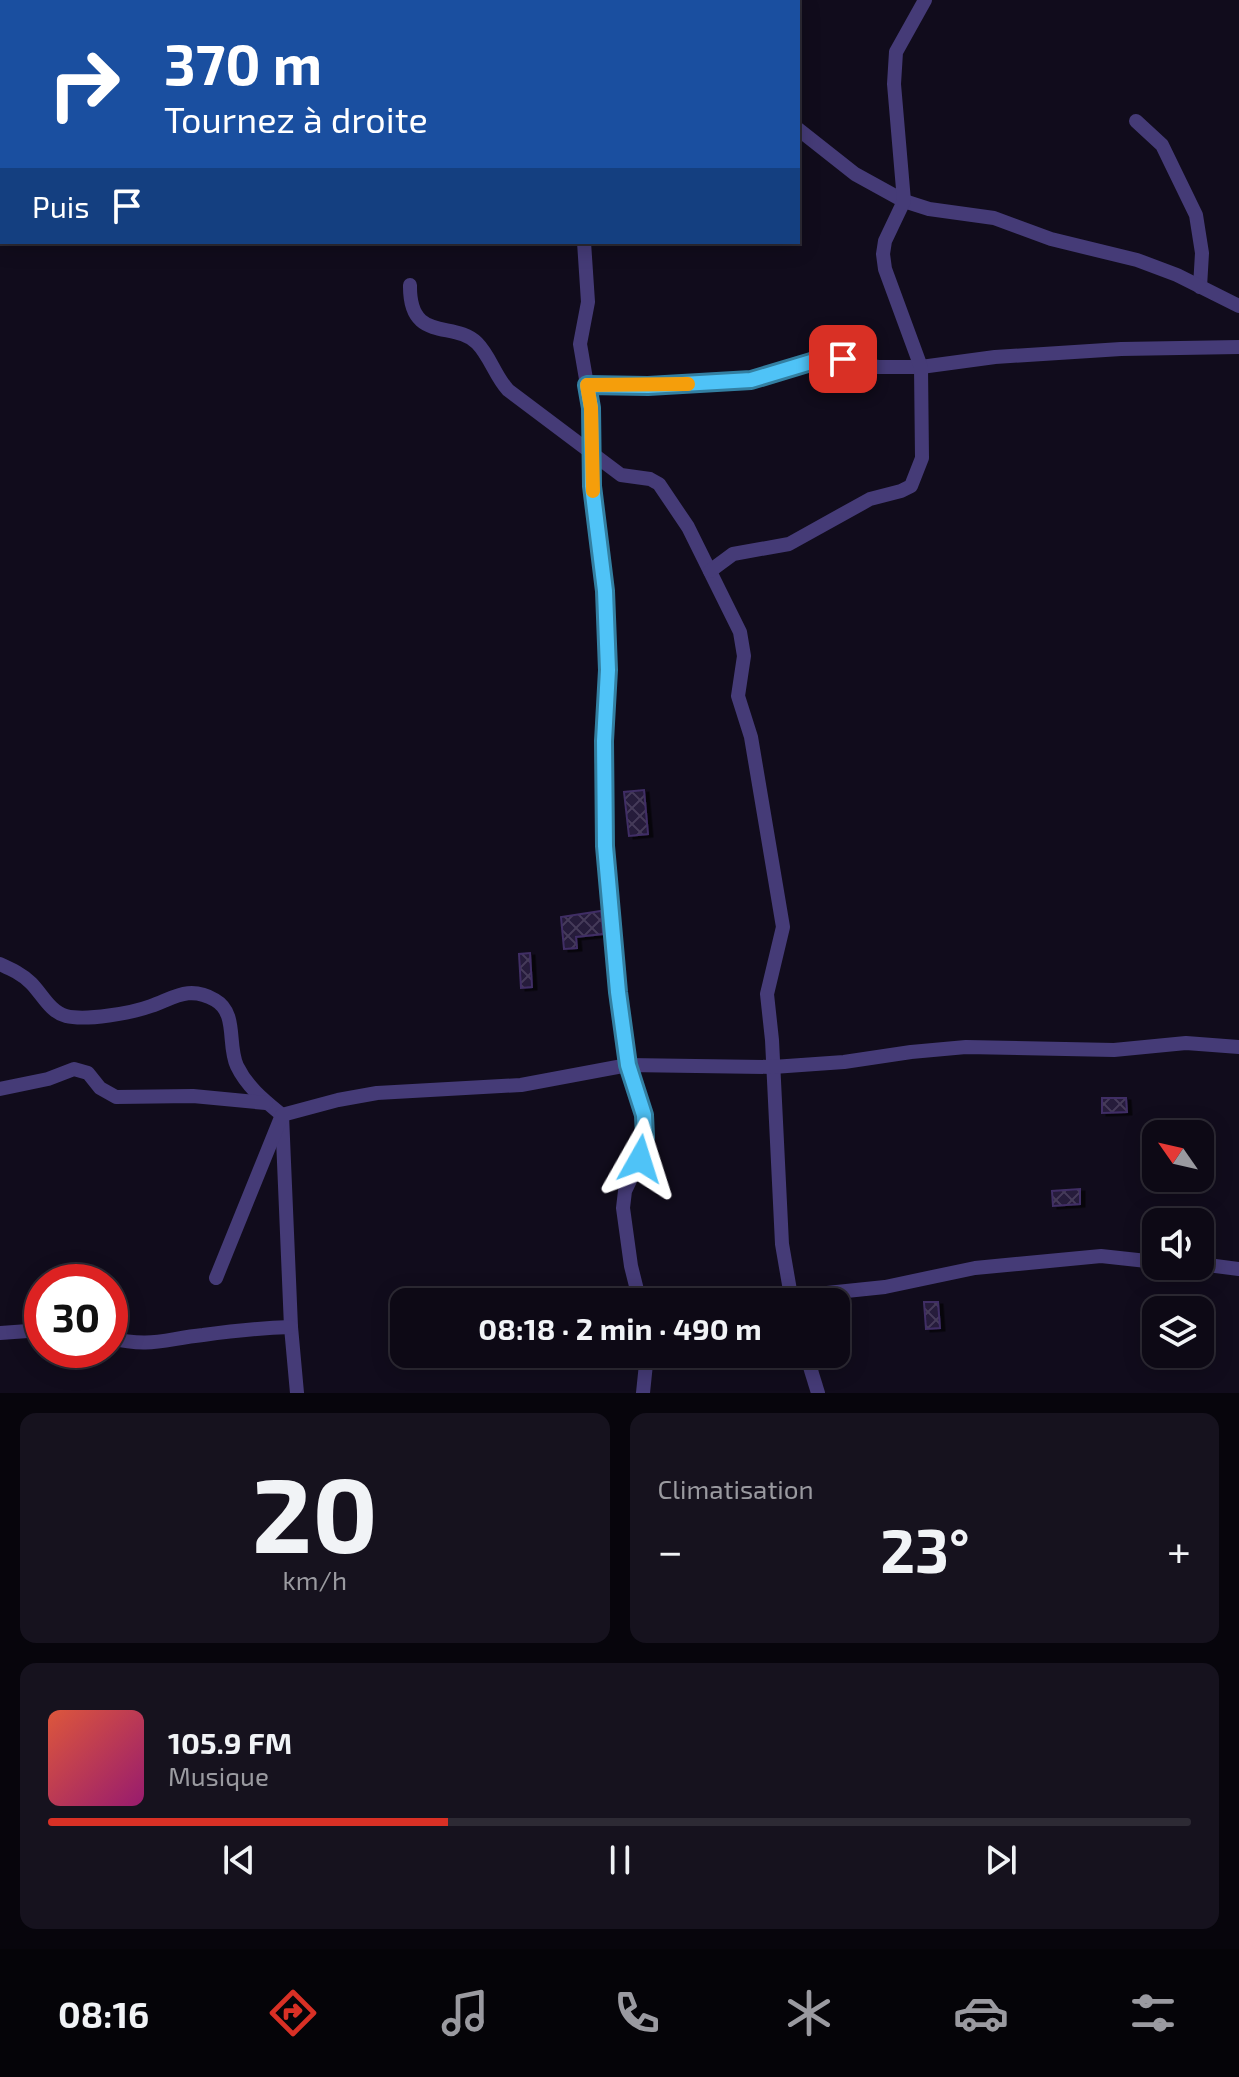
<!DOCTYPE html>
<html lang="fr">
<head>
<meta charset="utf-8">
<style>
  body { margin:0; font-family:"Exo 2",sans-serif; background:#16121e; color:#f1f3f6; height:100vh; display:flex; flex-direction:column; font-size:30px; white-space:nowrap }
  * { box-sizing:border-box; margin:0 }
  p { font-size:26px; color:#9a9aa0 }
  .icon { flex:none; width:44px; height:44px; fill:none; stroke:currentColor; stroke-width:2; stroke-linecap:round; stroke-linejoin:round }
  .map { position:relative; height:1393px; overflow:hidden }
  .sheet { display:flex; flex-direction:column; gap:20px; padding:20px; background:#07050c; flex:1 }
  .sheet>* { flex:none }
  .banner { position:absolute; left:0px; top:0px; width:800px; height:244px; box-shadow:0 4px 20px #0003,0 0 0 2px #2d2a34; background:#1a4fa0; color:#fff; overflow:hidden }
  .needle { width:52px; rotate:304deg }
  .fabs { position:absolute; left:1142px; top:1120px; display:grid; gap:16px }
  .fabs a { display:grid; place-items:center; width:72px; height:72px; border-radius:16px; background:#0d0915; box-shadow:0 4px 20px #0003,0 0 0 2px #2d2a34; font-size:40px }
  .speed { position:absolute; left:24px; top:1264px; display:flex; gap:16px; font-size:40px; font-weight:700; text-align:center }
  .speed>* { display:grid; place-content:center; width:104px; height:104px; border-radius:50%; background:#0d0915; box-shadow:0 4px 20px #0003,0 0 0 2px #2d2a34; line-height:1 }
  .speed .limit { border:12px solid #d22; background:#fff; color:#111 }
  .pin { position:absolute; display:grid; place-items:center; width:68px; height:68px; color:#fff; margin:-34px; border-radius:16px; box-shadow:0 4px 12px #0006 }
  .me { position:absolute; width:88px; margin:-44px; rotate:6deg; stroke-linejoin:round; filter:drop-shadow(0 0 6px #0008) }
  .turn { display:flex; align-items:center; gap:28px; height:168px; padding:0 32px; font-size:36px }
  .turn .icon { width:104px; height:104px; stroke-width:2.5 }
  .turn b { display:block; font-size:56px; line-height:68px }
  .then { display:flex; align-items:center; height:76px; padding:0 32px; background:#0003; gap:16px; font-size:30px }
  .big { font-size:60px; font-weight:700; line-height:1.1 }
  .sheet .widget { flex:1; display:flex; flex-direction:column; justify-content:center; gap:12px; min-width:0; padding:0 28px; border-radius:16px; background:#16121e }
  .sheet .dial { align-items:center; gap:0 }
  .dial b { font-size:104px; line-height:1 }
  .song { display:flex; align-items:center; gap:24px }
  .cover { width:96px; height:96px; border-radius:12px; background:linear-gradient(135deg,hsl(10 70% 55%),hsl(320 70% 35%)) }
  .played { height:8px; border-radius:4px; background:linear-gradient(90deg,#d93025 35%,#2d2a34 35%) }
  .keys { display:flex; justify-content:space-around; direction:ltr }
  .heat { display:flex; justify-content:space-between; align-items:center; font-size:44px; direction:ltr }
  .sheet .tiles { flex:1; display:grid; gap:20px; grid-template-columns:1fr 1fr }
  .widget:last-child { grid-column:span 2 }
  .trip { position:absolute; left:390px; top:1288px; width:460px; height:80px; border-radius:16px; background:#0d0915; box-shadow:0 4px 20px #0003,0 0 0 2px #2d2a34; font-weight:700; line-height:80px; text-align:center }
  .tab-bar { display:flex; height:128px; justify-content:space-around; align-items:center; background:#050408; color:#9a9aa0 }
  .tab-bar .icon { width:56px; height:56px }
  .tab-bar .current { color:#d93025 }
  .tab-bar b { font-size:36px; color:#f1f3f6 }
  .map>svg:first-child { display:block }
  .building { fill:url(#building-cross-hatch); stroke:#402e65; stroke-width:2; filter:url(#shadow) }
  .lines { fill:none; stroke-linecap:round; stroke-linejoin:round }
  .street { stroke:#453b77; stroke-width:14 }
  .route-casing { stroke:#337fa1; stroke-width:20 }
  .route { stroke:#4fc3f7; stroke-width:14 }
  .slow { stroke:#f59e0b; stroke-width:14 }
</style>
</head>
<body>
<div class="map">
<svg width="1239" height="1393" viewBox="0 0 1239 1393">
  <defs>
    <pattern id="building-cross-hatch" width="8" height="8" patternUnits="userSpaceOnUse" patternTransform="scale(2)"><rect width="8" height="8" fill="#251a3b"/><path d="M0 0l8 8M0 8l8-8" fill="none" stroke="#443a58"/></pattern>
    <filter id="shadow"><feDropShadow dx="4.5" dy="2.5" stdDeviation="0" flood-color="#0009"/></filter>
  </defs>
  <rect width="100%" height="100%" fill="#110c1c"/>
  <g class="building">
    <path d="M 644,790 L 648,834 L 629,836 L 624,792 Z"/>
    <path d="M 601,911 L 603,934 L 576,937 L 577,948 L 564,949 L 561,917 Z"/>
    <path d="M 530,953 L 532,987 L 521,988 L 519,954 Z"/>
    <path d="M 1102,1098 L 1126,1098 L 1127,1112 L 1102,1113 Z"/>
    <path d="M 1156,1147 L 1156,1171 L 1143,1172 L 1141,1148 Z"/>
    <path d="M 1080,1189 L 1080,1204 L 1053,1206 L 1052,1191 Z"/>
    <path d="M 924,1302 L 938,1302 L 940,1328 L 926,1329 Z"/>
  </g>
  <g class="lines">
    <g class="street">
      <path d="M 555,0 L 555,2"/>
      <path d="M 1136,121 L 1162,145 L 1196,215 L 1202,253 L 1200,287"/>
      <path d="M 798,129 L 855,174 L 904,201 L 929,209 L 994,218 L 1051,239 L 1137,260 L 1177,275 L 1239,306"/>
      <path d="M 584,242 L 588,302 L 580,344 L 591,408 L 592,486 L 605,591 L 608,670 L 604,741 L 605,846 L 618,992 L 628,1065 L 644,1115 L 645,1137 L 640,1159 L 625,1191 L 623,1208 L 631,1266 L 640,1302"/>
      <path d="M 410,285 C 409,344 454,320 477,343 C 490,356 495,376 508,390 L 621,475 L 650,479 L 659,484 L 688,527 L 740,632 L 744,656 L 738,696 L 751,737 L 783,927 L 767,994 L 772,1040 L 782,1244 L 792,1302"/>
      <path d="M 587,385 L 648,386 L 751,380 L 827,358 L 878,367 L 921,367 L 995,357 L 1121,349 L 1239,347"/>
      <path d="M 710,571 L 733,554 L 789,544 L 870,499 L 901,491 L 911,486 L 922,458 L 921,367 L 885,269 L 883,254 L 885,241 L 904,201 L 894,84 L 896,52 L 925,0"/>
      <path d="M 0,964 C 11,969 22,974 31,983 C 42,994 50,1012 66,1016 C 86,1021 132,1013 151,1006 C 174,998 189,985 215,1000 C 238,1013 227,1045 237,1066 C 247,1087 265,1101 282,1115 L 291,1327 L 297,1393"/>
      <path d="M 0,1089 L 48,1079 L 74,1069 L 88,1073 L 100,1088 L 116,1097 L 193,1096 L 266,1103"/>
      <path d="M 1200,1264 L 1239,1269"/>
      <path d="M 216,1278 L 282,1115 L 338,1100 L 377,1093 L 521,1085 L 628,1065 L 773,1067 L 844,1062 L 911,1052 L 966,1047 L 1114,1050 L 1186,1043 L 1239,1047"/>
      <path d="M 637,1293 L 664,1302"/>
      <path d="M 507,1300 L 548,1302"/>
      <path d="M 792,1302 L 827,1293 L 885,1287 L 975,1268 L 1101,1256 L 1156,1262"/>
      <path d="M 0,1333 L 42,1330"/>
      <path d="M 110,1338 C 151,1348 164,1339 203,1335 C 232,1331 261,1328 291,1327"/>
      <path d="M 806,1354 L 818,1393"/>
      <path d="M 643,1393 L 647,1354"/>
    </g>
  </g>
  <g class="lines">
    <defs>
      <path id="route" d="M 640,1159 L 645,1137 L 644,1115 L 628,1065 L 618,992 L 605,846 L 604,741 L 608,670 L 605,591 L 592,486 L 591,408 L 587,385 L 648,386 L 751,380 L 811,362 L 827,358 L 843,359"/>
    </defs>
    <use href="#route" class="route-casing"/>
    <use href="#route" class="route"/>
    <path class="slow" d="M 593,491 L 591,408 L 587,385 L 688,384"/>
  </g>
</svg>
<div class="fabs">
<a><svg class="needle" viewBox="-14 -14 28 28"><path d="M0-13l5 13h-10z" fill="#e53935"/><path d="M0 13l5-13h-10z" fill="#9a9aa0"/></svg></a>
<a><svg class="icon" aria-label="sound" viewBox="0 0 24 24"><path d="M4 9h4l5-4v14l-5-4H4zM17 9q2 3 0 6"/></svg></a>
<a><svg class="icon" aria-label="layers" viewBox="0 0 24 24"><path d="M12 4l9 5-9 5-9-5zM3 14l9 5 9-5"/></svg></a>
</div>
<div class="speed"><div class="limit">30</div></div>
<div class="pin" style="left:843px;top:359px;background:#d93025"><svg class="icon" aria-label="arrive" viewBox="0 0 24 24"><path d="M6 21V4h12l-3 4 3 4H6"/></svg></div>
<svg class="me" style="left:640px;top:1159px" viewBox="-20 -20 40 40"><path d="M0-17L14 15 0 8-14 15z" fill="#4fc3f7" stroke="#fff" stroke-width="4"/></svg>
<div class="trip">08:18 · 2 min · 490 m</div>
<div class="banner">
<div class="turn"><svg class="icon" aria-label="right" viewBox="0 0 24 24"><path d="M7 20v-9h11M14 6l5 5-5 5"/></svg><div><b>370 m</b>Tournez à droite</div></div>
<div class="then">Puis<svg class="icon" aria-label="arrive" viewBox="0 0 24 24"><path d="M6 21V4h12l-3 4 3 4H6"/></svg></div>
</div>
</div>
<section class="sheet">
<div class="tiles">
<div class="widget dial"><b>20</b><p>km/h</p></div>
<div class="widget"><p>Climatisation</p>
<div class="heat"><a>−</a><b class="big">23°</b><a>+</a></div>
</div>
<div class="widget">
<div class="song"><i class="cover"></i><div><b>105.9 FM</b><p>Musique</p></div></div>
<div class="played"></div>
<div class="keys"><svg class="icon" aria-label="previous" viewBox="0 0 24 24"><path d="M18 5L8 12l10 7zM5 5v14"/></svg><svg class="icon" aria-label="pause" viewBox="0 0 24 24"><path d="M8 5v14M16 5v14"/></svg><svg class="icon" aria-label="next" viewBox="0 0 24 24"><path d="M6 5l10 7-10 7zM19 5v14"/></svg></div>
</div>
</div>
</section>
<nav class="tab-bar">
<b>08:16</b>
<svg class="icon current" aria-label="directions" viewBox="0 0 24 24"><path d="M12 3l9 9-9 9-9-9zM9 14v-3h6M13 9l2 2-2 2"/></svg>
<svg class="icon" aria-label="music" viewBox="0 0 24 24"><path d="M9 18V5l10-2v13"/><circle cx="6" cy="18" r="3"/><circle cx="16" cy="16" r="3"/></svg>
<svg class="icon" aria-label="phone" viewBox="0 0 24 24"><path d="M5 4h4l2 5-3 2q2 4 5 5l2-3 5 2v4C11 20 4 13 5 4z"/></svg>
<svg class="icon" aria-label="climate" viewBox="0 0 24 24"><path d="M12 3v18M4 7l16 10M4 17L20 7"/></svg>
<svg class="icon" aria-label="car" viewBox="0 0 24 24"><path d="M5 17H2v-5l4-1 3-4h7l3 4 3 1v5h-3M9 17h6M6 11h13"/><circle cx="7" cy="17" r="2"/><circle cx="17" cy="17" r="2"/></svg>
<svg class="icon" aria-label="filters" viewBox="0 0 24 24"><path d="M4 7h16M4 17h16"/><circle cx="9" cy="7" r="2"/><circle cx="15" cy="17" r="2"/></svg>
</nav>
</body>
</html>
